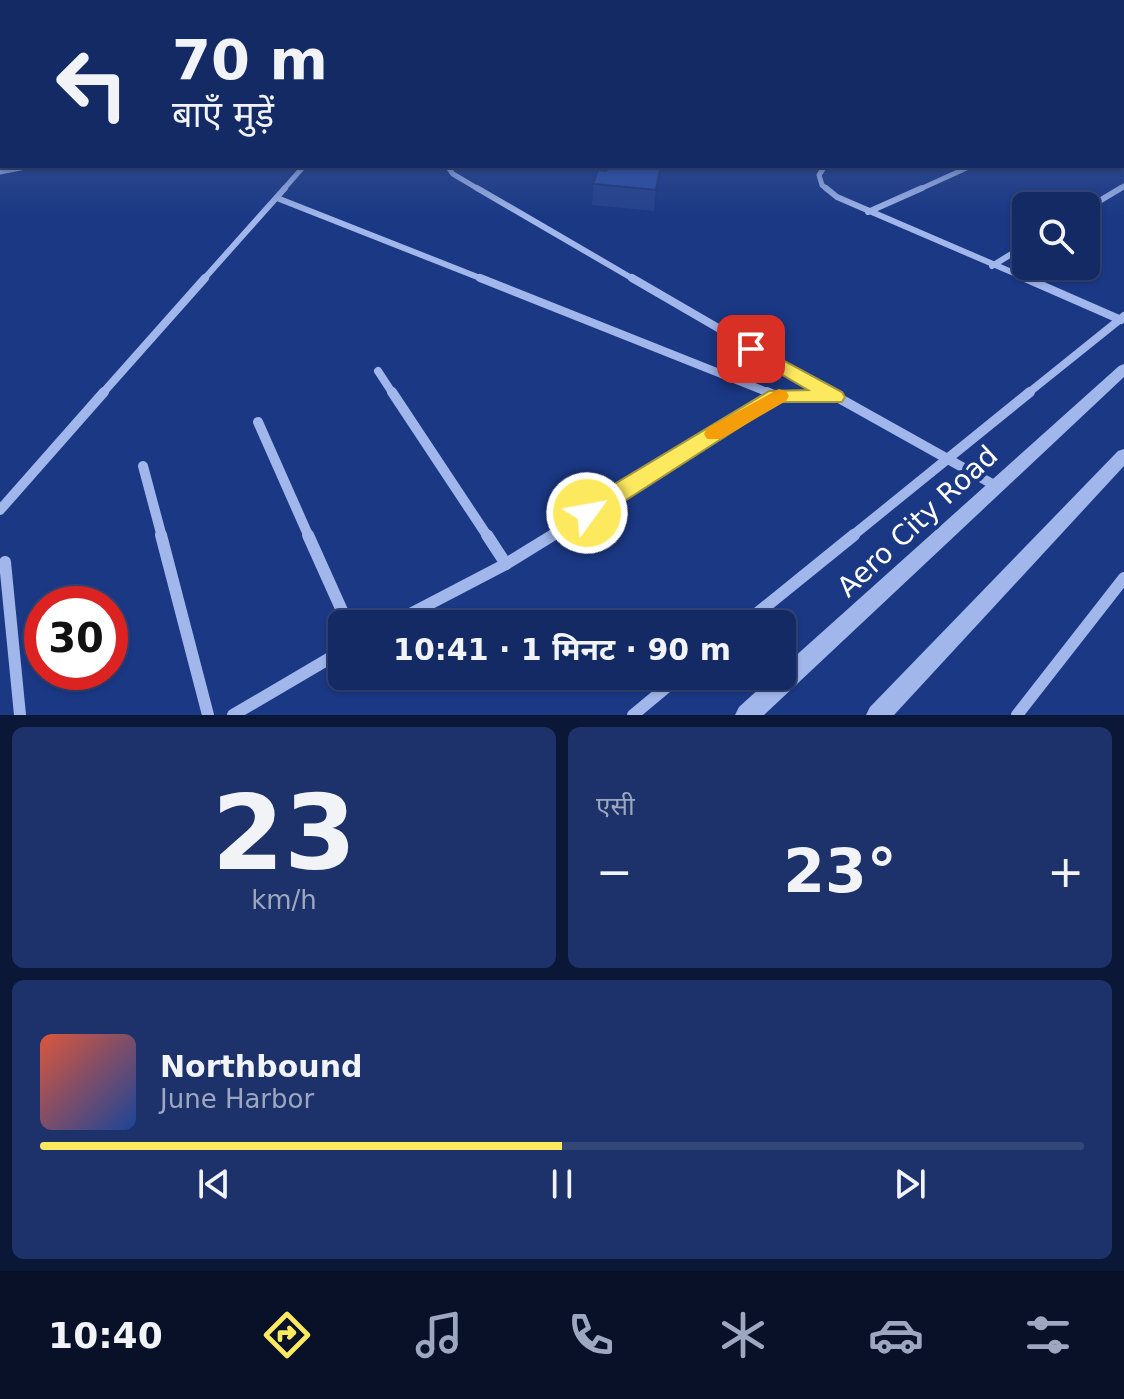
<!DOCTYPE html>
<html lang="hi">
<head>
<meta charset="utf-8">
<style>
  body { margin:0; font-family:"DejaVu Sans","Noto Sans Devanagari",sans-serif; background:#1d326a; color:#f1f3f6; height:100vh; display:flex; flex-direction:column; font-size:30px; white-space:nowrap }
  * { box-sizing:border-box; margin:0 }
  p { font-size:26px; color:#9da7bf }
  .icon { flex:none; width:44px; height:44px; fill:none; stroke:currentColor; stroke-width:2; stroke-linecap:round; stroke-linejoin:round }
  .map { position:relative; height:715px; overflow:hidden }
  .sheet { display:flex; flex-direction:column; gap:12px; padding:12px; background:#0b1737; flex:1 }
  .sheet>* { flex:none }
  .banner { position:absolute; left:0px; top:0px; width:1124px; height:168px; box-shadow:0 2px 6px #0004,0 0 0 2px #334678; background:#142a64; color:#f1f3f6; overflow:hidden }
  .tools { position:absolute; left:1012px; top:192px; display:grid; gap:16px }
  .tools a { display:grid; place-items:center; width:88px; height:88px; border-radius:12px; background:#142a64; box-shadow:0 2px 6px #0004,0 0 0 2px #334678; font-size:40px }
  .speed { position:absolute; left:24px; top:586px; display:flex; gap:16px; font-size:40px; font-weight:700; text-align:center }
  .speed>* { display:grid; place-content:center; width:104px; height:104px; border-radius:50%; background:#142a64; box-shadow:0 2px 6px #0004,0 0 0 2px #334678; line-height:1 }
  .speed .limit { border:12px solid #d22; background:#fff; color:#111 }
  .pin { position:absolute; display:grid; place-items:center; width:68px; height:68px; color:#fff; margin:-34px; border-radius:16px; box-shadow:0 4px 12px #0006 }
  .me { position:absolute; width:88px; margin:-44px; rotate:58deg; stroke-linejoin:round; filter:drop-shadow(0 0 6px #0008) }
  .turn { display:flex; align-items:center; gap:28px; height:168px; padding:0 40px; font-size:36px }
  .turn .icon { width:104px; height:104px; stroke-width:2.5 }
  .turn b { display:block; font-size:56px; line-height:68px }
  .big { font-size:60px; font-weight:700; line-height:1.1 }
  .sheet .widget { flex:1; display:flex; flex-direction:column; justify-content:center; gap:12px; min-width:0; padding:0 28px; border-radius:12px; background:#1d326a }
  .sheet .dial { align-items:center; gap:0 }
  .dial b { font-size:104px; line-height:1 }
  .song { display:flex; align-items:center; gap:24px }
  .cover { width:96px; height:96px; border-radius:12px; background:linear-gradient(135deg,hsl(10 70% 55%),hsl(220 70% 35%)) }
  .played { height:8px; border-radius:4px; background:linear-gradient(90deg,#fde95e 50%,#334678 50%) }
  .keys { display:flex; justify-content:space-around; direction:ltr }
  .heat { display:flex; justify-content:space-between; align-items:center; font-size:44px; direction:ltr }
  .sheet .tiles { flex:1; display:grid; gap:12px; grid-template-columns:1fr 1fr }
  .widget:last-child { grid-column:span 2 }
  .trip { position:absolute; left:328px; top:610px; width:468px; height:80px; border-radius:12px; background:#142a64; box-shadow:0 2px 6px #0004,0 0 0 2px #334678; font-weight:700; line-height:80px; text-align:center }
  .tabs { display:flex; height:128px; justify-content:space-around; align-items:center; background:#081128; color:#9da7bf }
  .tabs .icon { width:56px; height:56px }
  .tabs .current { color:#fde95e }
  .tabs b { font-size:36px; color:#f1f3f6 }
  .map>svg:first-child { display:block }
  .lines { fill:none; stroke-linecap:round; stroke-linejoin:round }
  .minor-far4 { stroke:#a1b7eb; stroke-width:5 }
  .minor-far3 { stroke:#a1b7eb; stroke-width:6 }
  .minor-far2 { stroke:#a1b7eb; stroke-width:8 }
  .minor-far1 { stroke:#a1b7eb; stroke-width:10 }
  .minor { stroke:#a1b7eb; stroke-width:12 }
  .tertiary { fill:#a1b7eb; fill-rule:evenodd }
  .wall { fill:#24418c }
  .shaded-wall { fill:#1d3572 }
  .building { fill:#2a4ca3; stroke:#1d3572; stroke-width:2 }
  .route { fill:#fde95e; stroke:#a4973d; stroke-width:2 }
  .slow { fill:#f59e0b }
  .labels { text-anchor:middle; stroke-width:8; stroke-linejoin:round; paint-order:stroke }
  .near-street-label { font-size:28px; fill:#fff; stroke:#1b3885 }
</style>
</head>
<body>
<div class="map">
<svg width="1124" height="715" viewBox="0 0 1124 715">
  <rect width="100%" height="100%" fill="#1b3885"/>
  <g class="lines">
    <g class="minor-far4">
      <path d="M 447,166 L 453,174 L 480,190"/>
      <path d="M 825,166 L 819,175 L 822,185 L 828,190"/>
      <path d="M 0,172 L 31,166"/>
      <path d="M 283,190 L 304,166"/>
      <path d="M 918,190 L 971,166"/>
      <path d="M 1118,190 L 1124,186"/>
    </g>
    <g class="minor-far3">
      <path d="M 477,188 L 635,280"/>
      <path d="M 826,188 L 837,197 L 1030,280"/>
      <path d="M 277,198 L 485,280"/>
      <path d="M 1086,209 L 1121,188"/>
      <path d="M 868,212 L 922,188"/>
      <path d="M 992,266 L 1026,245"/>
      <path d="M 203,280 L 285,188"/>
    </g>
    <g class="minor-far2">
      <path d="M 480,278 L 772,394"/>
      <path d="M 632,278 L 832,394"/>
      <path d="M 1025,278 L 1121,320"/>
      <path d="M 378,371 L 393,394"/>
      <path d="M 102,394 L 205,278"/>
      <path d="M 1027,394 L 1124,316"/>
    </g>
    <g class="minor-far1">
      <path d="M 392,392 L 488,537"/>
      <path d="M 767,392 L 776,396 L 834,397"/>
      <path d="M 828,392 L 996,486"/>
      <path d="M 258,422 L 309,537"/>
      <path d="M 143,466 L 162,537"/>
      <path d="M 0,510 L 104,392"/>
      <path d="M 549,537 L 776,396"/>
      <path d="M 851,537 L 1030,392"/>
    </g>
    <g class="minor">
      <path d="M 161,535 L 208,715"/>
      <path d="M 308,535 L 348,624"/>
      <path d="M 5,562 L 20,715"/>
      <path d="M 506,564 L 553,535"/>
      <path d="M 391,624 L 506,564 L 487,535"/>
      <path d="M 744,624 L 854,535"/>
      <path d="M 233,715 L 342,651"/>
      <path d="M 633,715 L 680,676"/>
      <path d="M 1017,715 L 1124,578"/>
    </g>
    <g class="tertiary">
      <path d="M 1124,364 L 1124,377 L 764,715 L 735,715 L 739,707 L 773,676 L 782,676 L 782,668 L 1119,366 Z"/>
      <path d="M 1124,449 L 1124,466 L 894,715 L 866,715 L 870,707 L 1118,451 Z"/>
    </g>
  </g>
  <path class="wall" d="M 661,166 L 659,184 L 654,211 L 592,205 L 593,184 L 606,171 Z"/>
  <path class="shaded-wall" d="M 661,166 L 659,184 L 654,211 L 656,190 Z"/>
  <path class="building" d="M 608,166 L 661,166 L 656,190 L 593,184 L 598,170 L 606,171 Z"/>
  <linearGradient id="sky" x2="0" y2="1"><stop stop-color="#0f1f49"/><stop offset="0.54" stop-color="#395394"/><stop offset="1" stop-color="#395394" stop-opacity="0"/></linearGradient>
  <rect width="1124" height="217" fill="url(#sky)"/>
  <path class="route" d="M 751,343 L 842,392 L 845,397 L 842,402 L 779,402 L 595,520 L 587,523 L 578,520 L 575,513 L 578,506 L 769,391 L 808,390 L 745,353 L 742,349 L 745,345 Z"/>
  <path class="slow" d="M 779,389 L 786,391 L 789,396 L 786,401 L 721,439 L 707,439 L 704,434 L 707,428 Z"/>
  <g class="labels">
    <g class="near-street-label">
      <text transform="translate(917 521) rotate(-43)" y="10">Aero City Road</text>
    </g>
  </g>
</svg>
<div class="tools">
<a><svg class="icon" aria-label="search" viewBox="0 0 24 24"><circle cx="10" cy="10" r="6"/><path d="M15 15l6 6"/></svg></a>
</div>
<div class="speed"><div class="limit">30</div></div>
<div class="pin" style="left:751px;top:349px;background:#d93025"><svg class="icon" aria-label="arrive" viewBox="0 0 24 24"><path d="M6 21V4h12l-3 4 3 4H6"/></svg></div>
<svg class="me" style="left:587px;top:513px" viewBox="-20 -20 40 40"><circle r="17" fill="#fde95e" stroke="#fff" stroke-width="3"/><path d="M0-11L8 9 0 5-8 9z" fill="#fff"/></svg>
<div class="trip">10:41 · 1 मिनट · 90 m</div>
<div class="banner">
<div class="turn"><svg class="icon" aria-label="left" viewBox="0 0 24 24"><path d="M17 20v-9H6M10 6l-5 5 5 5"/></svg><div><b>70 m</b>बाएँ मुड़ें</div></div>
</div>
</div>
<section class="sheet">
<div class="tiles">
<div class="widget dial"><b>23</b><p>km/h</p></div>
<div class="widget"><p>एसी</p>
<div class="heat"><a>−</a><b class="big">23°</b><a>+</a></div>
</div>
<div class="widget">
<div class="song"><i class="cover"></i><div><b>Northbound</b><p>June Harbor</p></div></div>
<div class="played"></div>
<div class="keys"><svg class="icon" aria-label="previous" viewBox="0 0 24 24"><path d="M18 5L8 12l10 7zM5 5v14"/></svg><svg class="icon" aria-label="pause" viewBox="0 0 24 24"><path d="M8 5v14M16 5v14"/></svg><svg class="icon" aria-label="next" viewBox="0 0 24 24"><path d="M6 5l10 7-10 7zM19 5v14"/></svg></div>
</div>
</div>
</section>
<nav class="tabs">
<b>10:40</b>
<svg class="icon current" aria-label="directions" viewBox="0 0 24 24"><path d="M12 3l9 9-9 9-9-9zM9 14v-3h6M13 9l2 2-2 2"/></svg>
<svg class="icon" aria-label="music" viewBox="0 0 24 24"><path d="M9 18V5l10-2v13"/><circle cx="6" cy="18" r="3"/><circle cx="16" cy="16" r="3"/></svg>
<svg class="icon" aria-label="phone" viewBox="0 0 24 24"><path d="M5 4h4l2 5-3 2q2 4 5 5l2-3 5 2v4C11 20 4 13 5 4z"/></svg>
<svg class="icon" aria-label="climate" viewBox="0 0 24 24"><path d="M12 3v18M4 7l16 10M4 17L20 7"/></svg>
<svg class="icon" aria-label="car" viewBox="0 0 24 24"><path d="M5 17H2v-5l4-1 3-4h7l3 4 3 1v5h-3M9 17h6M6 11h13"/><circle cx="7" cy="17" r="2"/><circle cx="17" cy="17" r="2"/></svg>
<svg class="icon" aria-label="filters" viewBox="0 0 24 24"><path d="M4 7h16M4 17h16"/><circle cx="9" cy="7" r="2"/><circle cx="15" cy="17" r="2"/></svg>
</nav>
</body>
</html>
